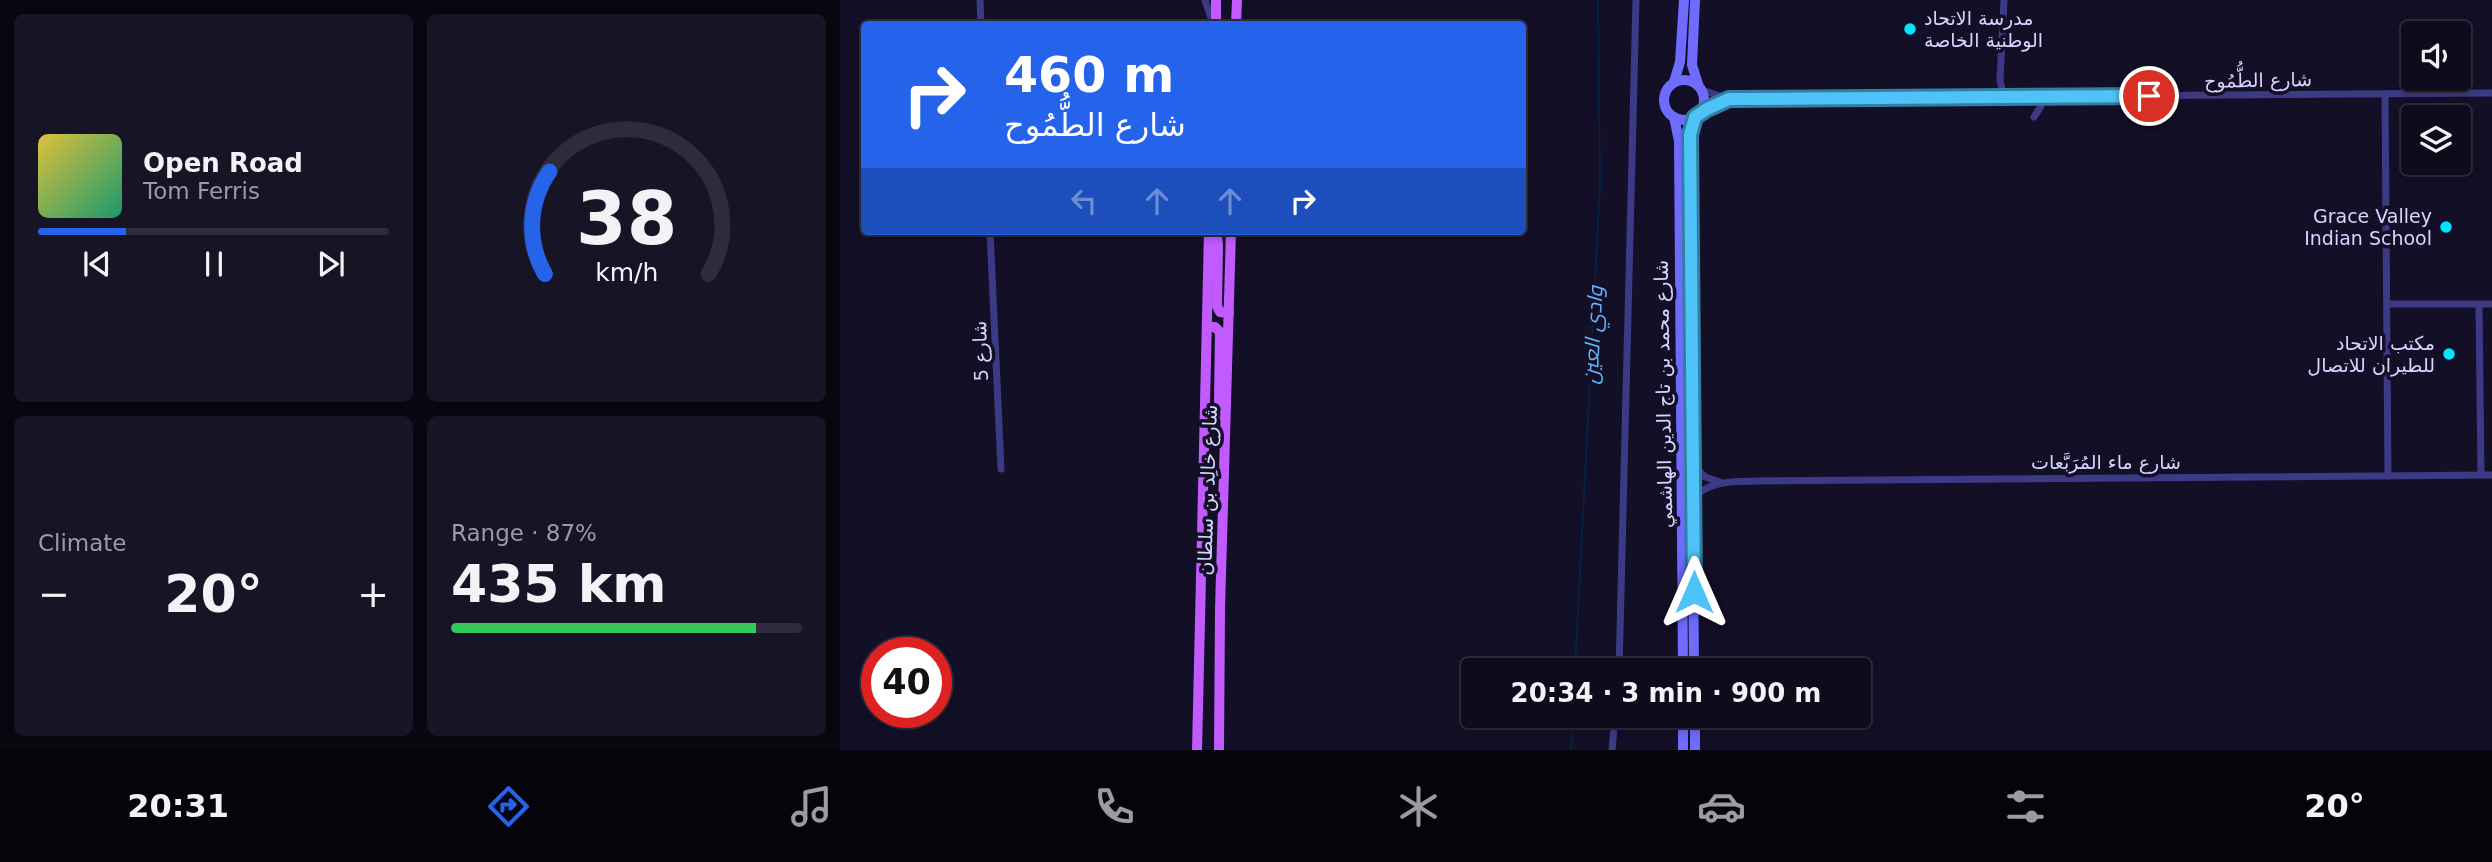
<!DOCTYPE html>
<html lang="en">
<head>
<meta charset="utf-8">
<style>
  body { margin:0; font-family:"DejaVu Sans",Cairo,sans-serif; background:#171425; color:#f1f3f6; height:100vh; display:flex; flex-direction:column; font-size:26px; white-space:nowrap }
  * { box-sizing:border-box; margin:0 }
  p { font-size:23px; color:#9b9ba3 }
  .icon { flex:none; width:38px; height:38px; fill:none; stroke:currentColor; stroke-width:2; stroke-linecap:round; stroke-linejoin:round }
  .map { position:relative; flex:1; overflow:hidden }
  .side { display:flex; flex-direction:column; gap:14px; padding:14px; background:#08060f; width:840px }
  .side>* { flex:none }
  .guide { position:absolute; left:21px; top:21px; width:665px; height:214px; border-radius:7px; box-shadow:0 4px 10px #0003,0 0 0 2px #2e2b3b; background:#2563eb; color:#fff; overflow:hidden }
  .buttons { position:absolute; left:1561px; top:21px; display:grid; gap:14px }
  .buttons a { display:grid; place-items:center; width:70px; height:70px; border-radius:7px; background:#0e0b1c; box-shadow:0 4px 10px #0003,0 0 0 2px #2e2b3b; font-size:35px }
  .speed { position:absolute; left:21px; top:637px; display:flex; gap:14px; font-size:35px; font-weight:700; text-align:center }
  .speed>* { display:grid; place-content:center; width:91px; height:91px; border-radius:50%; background:#0e0b1c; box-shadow:0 4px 10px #0003,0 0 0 2px #2e2b3b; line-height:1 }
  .speed .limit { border:10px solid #d22; background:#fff; color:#111 }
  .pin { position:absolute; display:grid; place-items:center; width:60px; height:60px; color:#fff; margin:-30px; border:4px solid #fff; border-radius:50%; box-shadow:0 2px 7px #0007 }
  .me { position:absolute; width:77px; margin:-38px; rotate:0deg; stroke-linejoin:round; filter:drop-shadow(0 0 5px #0008) }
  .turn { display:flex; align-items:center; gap:24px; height:147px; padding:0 28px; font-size:32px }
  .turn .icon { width:91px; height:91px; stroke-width:2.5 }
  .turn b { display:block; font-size:49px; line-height:60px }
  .lanes { display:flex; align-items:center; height:66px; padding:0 28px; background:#0003; justify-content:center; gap:35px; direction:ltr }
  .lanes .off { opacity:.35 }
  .big { font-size:52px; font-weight:800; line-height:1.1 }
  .side .tile { flex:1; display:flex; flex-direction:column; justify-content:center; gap:10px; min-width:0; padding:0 24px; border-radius:10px; background:#171425 }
  .side .dial { align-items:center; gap:0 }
  .dial svg { height:182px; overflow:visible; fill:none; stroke:#2e2b3b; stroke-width:7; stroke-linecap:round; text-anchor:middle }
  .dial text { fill:#f1f3f6; stroke:none }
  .song { display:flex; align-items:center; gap:21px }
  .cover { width:84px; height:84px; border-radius:10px; background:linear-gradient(135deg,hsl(50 70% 55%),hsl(160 70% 35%)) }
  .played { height:7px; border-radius:4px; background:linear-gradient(90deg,#2563eb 25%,#2e2b3b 25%) }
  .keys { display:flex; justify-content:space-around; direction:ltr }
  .heat { display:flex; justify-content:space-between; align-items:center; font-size:38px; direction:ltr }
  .charge { height:10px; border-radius:5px; background:linear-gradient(90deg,#34c759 87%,#2e2b3b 0) }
  .side .tiles { flex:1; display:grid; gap:14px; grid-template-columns:repeat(2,1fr) }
  .trip { position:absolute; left:621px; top:658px; width:410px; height:70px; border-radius:7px; background:#0e0b1c; box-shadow:0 4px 10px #0003,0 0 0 2px #2e2b3b; font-weight:800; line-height:70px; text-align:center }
  .dock { display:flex; height:112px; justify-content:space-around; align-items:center; background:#06040b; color:#9b9ba3 }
  .dock .icon { width:49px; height:49px }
  .dock .active { color:#2563eb }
  .dock b { font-size:32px; color:#f1f3f6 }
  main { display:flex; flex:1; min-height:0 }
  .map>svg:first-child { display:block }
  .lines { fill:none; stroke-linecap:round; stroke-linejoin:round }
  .stream { stroke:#0a1f44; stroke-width:2 }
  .street { stroke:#3d3a85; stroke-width:7 }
  .secondary { stroke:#6f6bff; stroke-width:10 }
  .primary { stroke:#c25bff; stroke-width:10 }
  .route-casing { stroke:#337fa1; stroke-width:18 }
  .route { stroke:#4fc3f7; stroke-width:12 }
  .poi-dot { fill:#00e5ff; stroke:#130f26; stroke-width:2.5 }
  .labels { text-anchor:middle; stroke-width:7; stroke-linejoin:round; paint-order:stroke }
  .poi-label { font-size:19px; fill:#d9d4ff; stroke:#130f26; text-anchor:end }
  .street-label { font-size:19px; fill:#d9d4ff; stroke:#130f26 }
  .water-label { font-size:21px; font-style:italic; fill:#62b6ff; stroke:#130f26 }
</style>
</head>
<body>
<main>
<section class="side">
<div class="tiles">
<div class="tile">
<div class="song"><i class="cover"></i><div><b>Open Road</b><p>Tom Ferris</p></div></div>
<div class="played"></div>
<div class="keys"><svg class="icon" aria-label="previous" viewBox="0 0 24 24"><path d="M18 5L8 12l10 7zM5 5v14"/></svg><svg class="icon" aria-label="pause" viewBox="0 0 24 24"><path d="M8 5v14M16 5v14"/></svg><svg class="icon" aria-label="next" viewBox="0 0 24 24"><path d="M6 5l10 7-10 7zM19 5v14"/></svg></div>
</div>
<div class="tile dial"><svg viewBox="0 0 100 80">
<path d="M14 69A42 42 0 1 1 86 69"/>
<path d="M14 69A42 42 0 0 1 16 24" stroke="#2563eb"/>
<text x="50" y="56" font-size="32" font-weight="700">38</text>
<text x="50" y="72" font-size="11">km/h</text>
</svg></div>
<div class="tile"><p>Climate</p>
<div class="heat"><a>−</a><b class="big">20°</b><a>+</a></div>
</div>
<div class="tile"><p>Range · 87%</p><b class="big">435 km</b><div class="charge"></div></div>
</div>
</section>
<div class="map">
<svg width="1652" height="750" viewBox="0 0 1652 750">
  <rect width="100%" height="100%" fill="#130f26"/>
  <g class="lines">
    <g class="stream">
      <path d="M 735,670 L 760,185 L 758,0"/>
      <path d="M 731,750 L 733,716"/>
    </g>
    <g class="street">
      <path d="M 140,0 L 141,24"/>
      <path d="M 365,0 L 373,24"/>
      <path d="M 1164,0 L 1160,80 L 1162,89 L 1168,98"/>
      <path d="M 862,90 L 889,99 L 1652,93"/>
      <path d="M 1545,94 L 1548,476"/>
      <path d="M 860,113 L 889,100"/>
      <path d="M 1194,117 L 1201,106 L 1204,97"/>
      <path d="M 150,231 L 161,469"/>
      <path d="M 1547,304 L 1652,304"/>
      <path d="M 1639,305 L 1641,475"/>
      <path d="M 853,465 L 865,477 L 880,482"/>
      <path d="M 854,497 C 872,480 893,482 916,481 L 1652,475"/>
      <path d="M 779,670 L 796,0"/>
      <path d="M 772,750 L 775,716"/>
    </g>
    <g class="secondary">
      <path d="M 855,0 L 852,65 L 858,84"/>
      <circle cx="844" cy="100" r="20"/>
      <path d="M 834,82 L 840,62 L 844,0"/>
      <path d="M 834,117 L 839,141 L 843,670"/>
      <path d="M 854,670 L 850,135 L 855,117"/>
      <path d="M 843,716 L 843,750"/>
      <path d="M 855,716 L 855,750"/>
    </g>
    <g class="primary">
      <path d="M 376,24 L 376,0"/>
      <path d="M 396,24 L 397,0"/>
      <path d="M 376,231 L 378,245 L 377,306 L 380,312 L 389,313"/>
      <path d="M 368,327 L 375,327 L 380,332 L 379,400 L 381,415"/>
      <path d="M 357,750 L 369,231"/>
      <path d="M 379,750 L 380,609 L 391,231"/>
    </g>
  </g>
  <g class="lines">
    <defs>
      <path id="route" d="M 854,592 L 850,135 L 855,117 L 867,109 L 889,99 L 1309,96"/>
    </defs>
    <use href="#route" class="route-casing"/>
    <use href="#route" class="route"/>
  </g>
  <g class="poi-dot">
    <circle cx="1070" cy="29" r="7"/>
    <circle cx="1606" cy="227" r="7"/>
    <circle cx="1609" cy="354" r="7"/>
  </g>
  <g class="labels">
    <g class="poi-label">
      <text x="1084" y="25" text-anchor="start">مدرسة الاتحاد<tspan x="1084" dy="22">الوطنية الخاصة</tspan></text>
      <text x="1592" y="223">Grace Valley<tspan x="1592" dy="22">Indian School</tspan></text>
      <text x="1595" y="350">مكتب الاتحاد<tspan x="1595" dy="22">للطيران للاتصال</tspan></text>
    </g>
    <g class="street-label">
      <text transform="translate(1418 80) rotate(-1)" y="7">شارع الطُّمُوح</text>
      <text transform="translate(140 351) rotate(-92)" y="7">شارع 5</text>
      <text transform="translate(823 394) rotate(-91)" y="7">شارع محمد بن تاج الدين الهاشمي</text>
      <text x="1266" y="469">شارع ماء المُرَبَّعات</text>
      <text transform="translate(367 490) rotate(-88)" y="7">شارع خالِد بن سلطان</text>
    </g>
    <g class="water-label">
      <text transform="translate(753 335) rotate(-87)" y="7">وادي العين</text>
    </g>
  </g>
</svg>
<div class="buttons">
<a><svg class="icon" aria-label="sound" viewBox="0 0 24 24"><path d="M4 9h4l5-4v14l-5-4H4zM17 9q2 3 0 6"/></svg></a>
<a><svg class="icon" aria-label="layers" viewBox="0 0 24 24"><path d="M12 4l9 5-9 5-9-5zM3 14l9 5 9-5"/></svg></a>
</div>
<div class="speed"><div class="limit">40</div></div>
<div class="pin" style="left:1309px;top:96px;background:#d93025"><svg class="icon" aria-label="arrive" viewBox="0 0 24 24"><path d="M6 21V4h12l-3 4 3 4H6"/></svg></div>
<svg class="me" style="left:854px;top:592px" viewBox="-20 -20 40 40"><path d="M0-17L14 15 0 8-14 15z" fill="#4fc3f7" stroke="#fff" stroke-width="4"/></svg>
<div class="trip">20:34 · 3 min · 900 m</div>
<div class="guide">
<div class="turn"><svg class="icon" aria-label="right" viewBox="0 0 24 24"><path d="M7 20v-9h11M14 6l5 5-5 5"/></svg><div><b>460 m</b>شارع الطُّمُوح</div></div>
<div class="lanes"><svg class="icon off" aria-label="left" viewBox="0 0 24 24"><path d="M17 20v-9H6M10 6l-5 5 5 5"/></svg><svg class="icon off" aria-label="ahead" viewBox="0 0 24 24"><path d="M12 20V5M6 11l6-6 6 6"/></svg><svg class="icon off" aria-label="ahead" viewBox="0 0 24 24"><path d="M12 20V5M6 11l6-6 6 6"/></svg><svg class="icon" aria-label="right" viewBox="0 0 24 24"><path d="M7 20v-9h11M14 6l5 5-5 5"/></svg></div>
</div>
</div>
</main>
<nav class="dock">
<b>20:31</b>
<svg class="icon active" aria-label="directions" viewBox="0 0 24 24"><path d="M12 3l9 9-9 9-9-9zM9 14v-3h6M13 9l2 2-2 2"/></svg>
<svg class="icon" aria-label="music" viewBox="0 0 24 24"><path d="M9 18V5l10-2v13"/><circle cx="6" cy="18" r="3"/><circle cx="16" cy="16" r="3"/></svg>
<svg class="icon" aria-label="phone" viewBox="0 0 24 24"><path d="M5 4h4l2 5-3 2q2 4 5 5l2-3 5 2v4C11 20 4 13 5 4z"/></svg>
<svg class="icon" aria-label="climate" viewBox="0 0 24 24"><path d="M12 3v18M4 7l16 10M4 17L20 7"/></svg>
<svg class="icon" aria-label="car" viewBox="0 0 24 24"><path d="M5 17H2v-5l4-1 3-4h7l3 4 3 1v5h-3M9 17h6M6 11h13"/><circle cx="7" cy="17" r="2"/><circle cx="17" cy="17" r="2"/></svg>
<svg class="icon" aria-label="filters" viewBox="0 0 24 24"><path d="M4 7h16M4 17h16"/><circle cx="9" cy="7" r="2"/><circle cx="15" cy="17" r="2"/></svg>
<b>20°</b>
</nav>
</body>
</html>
